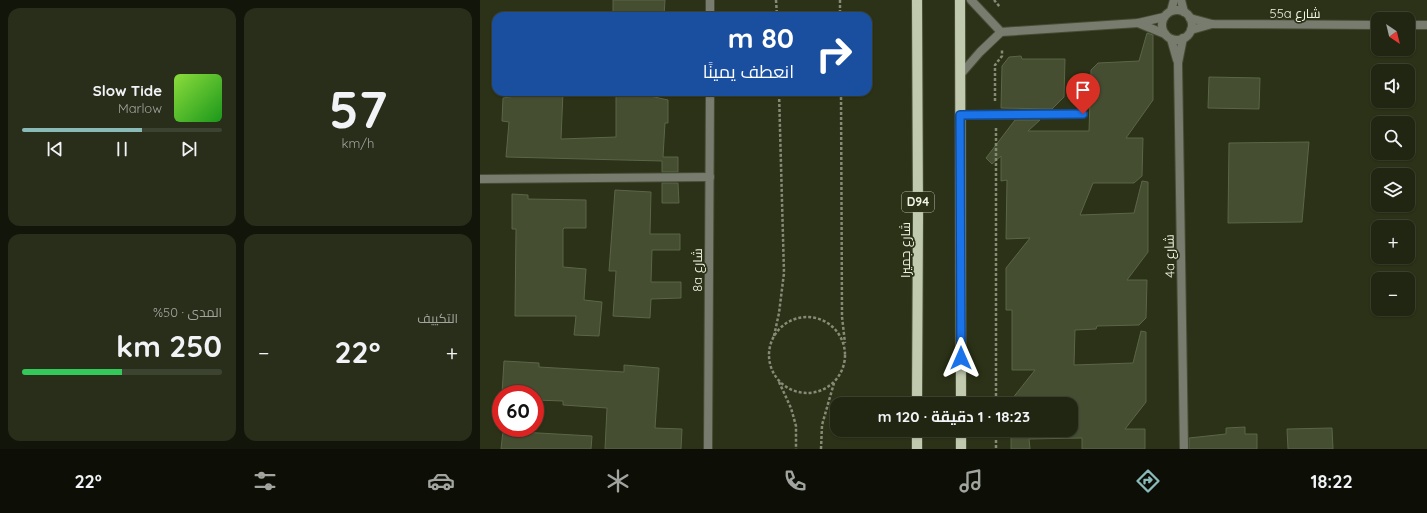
<!DOCTYPE html>
<html lang="ar">
<head>
<meta charset="utf-8">
<style>
  body { margin:0; font-family:Quicksand,Cairo,sans-serif; background:#282e1a; color:#f1f3f6; direction:rtl; height:100vh; display:flex; flex-direction:column; font-size:15px; white-space:nowrap }
  * { box-sizing:border-box; margin:0 }
  p { font-size:13px; color:#a2a59f }
  .icon { flex:none; width:22px; height:22px; fill:none; stroke:currentColor; stroke-width:2; stroke-linecap:round; stroke-linejoin:round }
  .map { position:relative; flex:1; overflow:hidden; direction:ltr }
  .details { display:flex; flex-direction:column; gap:8px; padding:8px; background:#121509; width:480px }
  .details>* { flex:none }
  .top-card { position:absolute; left:12px; top:12px; width:380px; height:84px; border-radius:12px; box-shadow:0 1px 3px #0004,0 0 0 1px #3d4331; direction:rtl; background:#1a4fa0; color:#fff; overflow:hidden }
  .needle { width:26px; rotate:145deg }
  .tools { position:absolute; left:891px; top:12px; display:grid; gap:8px }
  .tools a { display:grid; place-items:center; width:44px; height:44px; border-radius:8px; background:#202611; box-shadow:0 1px 3px #0004,0 0 0 1px #3d4331; font-size:20px }
  .speed { position:absolute; left:12px; top:385px; display:flex; gap:8px; font-size:20px; font-weight:700; text-align:center }
  .speed>* { display:grid; place-content:center; width:52px; height:52px; border-radius:50%; background:#202611; box-shadow:0 1px 3px #0004,0 0 0 1px #3d4331; line-height:1 }
  .speed .limit { border:6px solid #d22; background:#fff; color:#111 }
  .pin { position:absolute; display:grid; place-items:center; width:34px; height:34px; color:#fff; margin:-41px -17px; border-radius:50% 50% 50% 0; rotate:-45deg; box-shadow:0 0 4px #0007 }
  .pin .icon { rotate:45deg }
  .me { position:absolute; width:44px; margin:-22px; rotate:0deg; stroke-linejoin:round; filter:drop-shadow(0 0 3px #0008) }
  .turn { display:flex; align-items:center; gap:14px; height:84px; padding:0 12px; font-size:18px }
  .turn .icon { width:52px; height:52px; stroke-width:2.5 }
  .turn b { display:block; font-size:28px; line-height:34px }
  .big { font-size:30px; font-weight:700; line-height:1.1 }
  .details .card { flex:1; display:flex; flex-direction:column; justify-content:center; gap:6px; min-width:0; padding:0 14px; border-radius:12px; background:#282e1a }
  .details .dial { align-items:center; gap:0 }
  .dial b { font-size:52px; line-height:1 }
  .song { display:flex; align-items:center; gap:12px }
  .cover { width:48px; height:48px; border-radius:6px; background:linear-gradient(135deg,hsl(90 70% 55%),hsl(120 70% 35%)) }
  .played { height:4px; border-radius:2px; background:linear-gradient(90deg,#8bbbb9 60%,#3d4331 60%) }
  .keys { display:flex; justify-content:space-around; direction:ltr }
  .heat { display:flex; justify-content:space-between; align-items:center; font-size:22px; direction:ltr }
  .charge { height:6px; border-radius:3px; background:linear-gradient(90deg,#34c759 50%,#3d4331 0) }
  .details .tiles { flex:1; display:grid; gap:8px; grid-template-columns:repeat(2,1fr) }
  .trip { position:absolute; left:350px; top:397px; width:248px; height:40px; border-radius:12px; background:#202611; box-shadow:0 1px 3px #0004,0 0 0 1px #3d4331; font-weight:700; line-height:40px; text-align:center; direction:rtl }
  .tab-bar { display:flex; height:64px; justify-content:space-around; align-items:center; background:#0d0f07; color:#a2a59f }
  .tab-bar .icon { width:28px; height:28px }
  .tab-bar .on { color:#8bbbb9 }
  .tab-bar b { font-size:18px; color:#f1f3f6 }
  main { display:flex; flex:1; min-height:0 }
  .map>svg:first-child { display:block }
  .building { fill:#464e32; stroke:#5c6548 }
  .lines { fill:none; stroke-linecap:round; stroke-linejoin:round }
  .service-casing { stroke:#464d34; stroke-width:10 }
  .minor-casing { stroke:#464d34; stroke-width:10 }
  .primary-casing { stroke:#464d34; stroke-width:12 }
  .path { stroke:#858b75; stroke-width:2.5; stroke-dasharray:3 2; stroke-linecap:butt }
  .service { stroke:#787c6f; stroke-width:8 }
  .minor { stroke:#787c6f; stroke-width:8 }
  .primary { stroke:#c1caae; stroke-width:10 }
  .route-casing { stroke:#114b97; stroke-width:10 }
  .route { stroke:#1a73e8; stroke-width:7 }
  .labels { text-anchor:middle; stroke-width:3.5; stroke-linejoin:round; paint-order:stroke }
  .shield { fill:#2b3217; stroke:#b4baa6; stroke-width:1 }
  .shield-label { font-size:12px; font-weight:bold; fill:#eff4e3 }
  .street-label { font-size:13px; fill:#eff4e3; stroke:#2b3217 }
</style>
</head>
<body>
<main>
<div class="map">
<svg width="947" height="449" viewBox="0 0 947 449">
  <rect width="100%" height="100%" fill="#2b3217"/>
  <g class="building">
    <path d="M 133,0 L 185,0 L 184,16 L 133,16 Z"/>
    <path d="M 667,33 L 673,35 L 673,100 L 646,138 L 663,138 L 662,176 L 654,183 L 613,183 L 600,215 L 654,213 L 662,181 L 668,182 L 668,252 L 647,280 L 667,280 L 666,318 L 659,325 L 617,326 L 616,329 L 595,330 L 594,365 L 653,363 L 661,331 L 666,332 L 666,402 L 645,429 L 665,429 L 665,449 L 602,449 L 602,438 L 549,439 L 550,449 L 531,449 L 531,430 L 591,430 L 591,404 L 532,404 L 532,399 L 555,370 L 532,370 L 532,310 L 526,310 L 526,268 L 550,238 L 526,239 L 527,180 L 521,181 L 521,156 L 512,164 L 506,158 L 535,120 L 560,120 L 548,131 L 609,131 L 611,70 L 618,63 L 659,61 Z"/>
    <path d="M 541,56 L 542,59 L 585,59 L 584,97 L 572,109 L 521,108 L 522,66 L 529,57 Z"/>
    <path d="M 729,77 L 780,78 L 779,109 L 728,108 Z"/>
    <path d="M 61,92 L 83,92 L 81,139 L 136,137 L 136,92 L 152,92 L 188,100 L 188,123 L 185,123 L 183,157 L 198,157 L 198,172 L 182,172 L 182,161 L 26,157 L 29,122 L 22,121 L 23,98 Z"/>
    <path d="M 829,142 L 822,222 L 748,223 L 749,143 Z"/>
    <path d="M 182,183 L 198,183 L 199,203 L 182,203 Z"/>
    <path d="M 135,190 L 171,192 L 170,234 L 200,234 L 200,250 L 172,250 L 171,282 L 201,282 L 201,298 L 171,299 L 170,318 L 133,316 L 136,271 L 129,271 Z"/>
    <path d="M 32,194 L 48,195 L 48,199 L 106,200 L 106,228 L 84,228 L 83,229 L 83,267 L 106,269 L 104,300 L 122,302 L 119,336 L 94,335 L 96,316 L 35,316 L 36,229 L 32,229 Z"/>
    <path d="M 24,361 L 59,363 L 59,367 L 144,372 L 144,365 L 179,368 L 175,428 L 202,429 L 201,449 L 125,449 L 127,408 L 83,405 L 83,401 L 55,400 L 55,394 L 22,394 Z"/>
    <path d="M 765,427 L 765,434 L 777,434 L 777,449 L 709,449 L 709,438 L 746,434 L 746,428 Z"/>
    <path d="M 852,428 L 853,449 L 808,449 L 807,429 Z"/>
    <path d="M 23,431 L 112,436 L 111,449 L 21,449 Z"/>
  </g>
  <g class="lines">
    <defs>
      <g id="service">
        <path d="M 480,115 L 603,114"/>
        <path d="M 0,179 L 230,177"/>
      </g>
      <g id="minor">
        <path d="M 491,0 L 521,32"/>
        <path d="M 701,0 L 704,12"/>
        <circle cx="697" cy="25" r="15"/>
        <path d="M 691,11 L 694,0"/>
        <path d="M 230,16 L 230,0"/>
        <path d="M 710,18 L 732,24 L 898,25"/>
        <path d="M 658,23 L 685,34"/>
        <path d="M 928,25 L 947,25"/>
        <path d="M 711,30 L 732,24"/>
        <path d="M 703,38 L 698,63 L 704,449"/>
        <path d="M 691,39 L 697,60"/>
        <path d="M 480,75 L 500,52 L 521,32 L 658,23 L 684,17"/>
        <path d="M 228,449 L 230,92"/>
      </g>
      <g id="primary">
        <path d="M 437,0 L 438,217 L 437,404"/>
        <path d="M 480,0 L 481,404"/>
        <path d="M 481,430 L 481,449"/>
        <path d="M 437,449 L 437,430"/>
      </g>
    </defs>
    <use href="#service" class="service-casing"/>
    <use href="#minor" class="minor-casing"/>
    <use href="#primary" class="primary-casing"/>
    <g class="path">
      <path d="M 296,0 L 297,16"/>
      <path d="M 360,0 L 360,16"/>
      <path d="M 514,0 L 520,7"/>
      <path d="M 361,92 L 362,317 L 365,343"/>
      <path d="M 515,101 L 515,65 L 522,56 L 522,50"/>
      <path d="M 516,128 L 516,404"/>
      <circle cx="327" cy="355" r="38"/>
      <path d="M 294,336 L 299,313 L 304,273 L 299,92"/>
      <path d="M 299,382 L 311,408 L 316,426 L 316,449"/>
      <path d="M 516,430 L 516,449"/>
      <path d="M 341,449 L 342,425 L 354,383"/>
    </g>
    <use href="#service" class="service"/>
    <use href="#minor" class="minor"/>
    <use href="#primary" class="primary"/>
  </g>
  <g class="lines">
    <defs>
      <path id="route" d="M 481,358 L 480,115 L 603,114"/>
    </defs>
    <use href="#route" class="route-casing"/>
    <use href="#route" class="route"/>
  </g>
  <g class="labels">
    <rect class="shield" x="422" y="192" width="32" height="20" rx="3"/>
    <g class="shield-label">
      <text x="438" y="206">D94</text>
    </g>
    <g class="street-label">
      <text x="815" y="18">55a شارع</text>
      <text transform="translate(425 250) rotate(-90)" y="5">شارع جميرا</text>
      <text transform="translate(689 256) rotate(-91)" y="5">4a شارع</text>
      <text transform="translate(217 270) rotate(-90)" y="5">8a شارع</text>
    </g>
  </g>
</svg>
<div class="tools">
<a><svg class="needle" viewBox="-14 -14 28 28"><path d="M0-13l5 13h-10z" fill="#e53935"/><path d="M0 13l5-13h-10z" fill="#a2a59f"/></svg></a>
<a><svg class="icon" aria-label="sound" viewBox="0 0 24 24"><path d="M4 9h4l5-4v14l-5-4H4zM17 9q2 3 0 6"/></svg></a>
<a><svg class="icon" aria-label="search" viewBox="0 0 24 24"><circle cx="10" cy="10" r="6"/><path d="M15 15l6 6"/></svg></a>
<a><svg class="icon" aria-label="layers" viewBox="0 0 24 24"><path d="M12 4l9 5-9 5-9-5zM3 14l9 5 9-5"/></svg></a>
<a>+</a>
<a>−</a>
</div>
<div class="speed"><div class="limit">60</div></div>
<div class="pin" style="left:603px;top:114px;background:#d93025"><svg class="icon" aria-label="arrive" viewBox="0 0 24 24"><path d="M6 21V4h12l-3 4 3 4H6"/></svg></div>
<svg class="me" style="left:481px;top:358px" viewBox="-20 -20 40 40"><path d="M0-17L14 15 0 8-14 15z" fill="#1a73e8" stroke="#fff" stroke-width="4"/></svg>
<div class="trip">18:23 · 1 دقيقة · 120 m</div>
<div class="top-card">
<div class="turn"><svg class="icon" aria-label="right" viewBox="0 0 24 24"><path d="M7 20v-9h11M14 6l5 5-5 5"/></svg><div><b>80 m</b>انعطف يمينًا</div></div>
</div>
</div>
<section class="details">
<div class="tiles">
<div class="card dial"><b>57</b><p>km/h</p></div>
<div class="card">
<div class="song"><i class="cover"></i><div><b>Slow Tide</b><p>Marlow</p></div></div>
<div class="played"></div>
<div class="keys"><svg class="icon" aria-label="previous" viewBox="0 0 24 24"><path d="M18 5L8 12l10 7zM5 5v14"/></svg><svg class="icon" aria-label="pause" viewBox="0 0 24 24"><path d="M8 5v14M16 5v14"/></svg><svg class="icon" aria-label="next" viewBox="0 0 24 24"><path d="M6 5l10 7-10 7zM19 5v14"/></svg></div>
</div>
<div class="card"><p>التكييف</p>
<div class="heat"><a>−</a><b class="big">22°</b><a>+</a></div>
</div>
<div class="card"><p>المدى · 50%</p><b class="big">250 km</b><div class="charge"></div></div>
</div>
</section>
</main>
<nav class="tab-bar">
<b>18:22</b>
<svg class="icon on" aria-label="directions" viewBox="0 0 24 24"><path d="M12 3l9 9-9 9-9-9zM9 14v-3h6M13 9l2 2-2 2"/></svg>
<svg class="icon" aria-label="music" viewBox="0 0 24 24"><path d="M9 18V5l10-2v13"/><circle cx="6" cy="18" r="3"/><circle cx="16" cy="16" r="3"/></svg>
<svg class="icon" aria-label="phone" viewBox="0 0 24 24"><path d="M5 4h4l2 5-3 2q2 4 5 5l2-3 5 2v4C11 20 4 13 5 4z"/></svg>
<svg class="icon" aria-label="climate" viewBox="0 0 24 24"><path d="M12 3v18M4 7l16 10M4 17L20 7"/></svg>
<svg class="icon" aria-label="car" viewBox="0 0 24 24"><path d="M5 17H2v-5l4-1 3-4h7l3 4 3 1v5h-3M9 17h6M6 11h13"/><circle cx="7" cy="17" r="2"/><circle cx="17" cy="17" r="2"/></svg>
<svg class="icon" aria-label="filters" viewBox="0 0 24 24"><path d="M4 7h16M4 17h16"/><circle cx="9" cy="7" r="2"/><circle cx="15" cy="17" r="2"/></svg>
<b>22°</b>
</nav>
</body>
</html>
